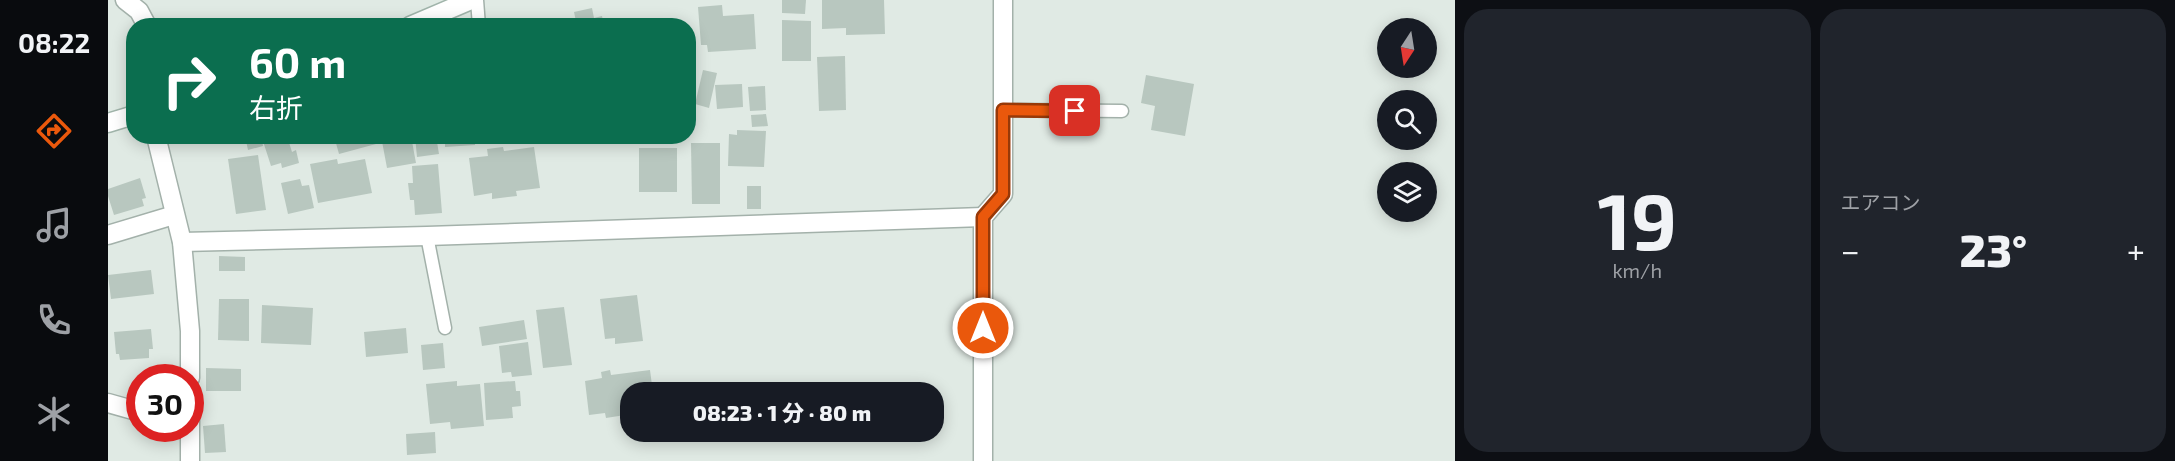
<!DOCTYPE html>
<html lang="ja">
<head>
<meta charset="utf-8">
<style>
  body { margin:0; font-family:"Exo 2","Noto Sans JP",sans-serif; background:#20242c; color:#f1f3f6; height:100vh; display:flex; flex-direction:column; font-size:22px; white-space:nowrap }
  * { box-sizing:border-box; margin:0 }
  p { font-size:20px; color:#9ea1a6 }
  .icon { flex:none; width:33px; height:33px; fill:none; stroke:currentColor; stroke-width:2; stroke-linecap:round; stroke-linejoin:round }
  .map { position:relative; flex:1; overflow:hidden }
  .sheet { display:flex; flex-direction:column; gap:9px; padding:9px; background:#0d0f14; width:720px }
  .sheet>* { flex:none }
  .banner { position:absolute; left:18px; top:18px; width:570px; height:126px; border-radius:24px; box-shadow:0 3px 15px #0003; background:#0b6e4f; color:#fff; overflow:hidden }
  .needle { width:39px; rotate:192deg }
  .buttons { position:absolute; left:1269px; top:18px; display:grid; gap:12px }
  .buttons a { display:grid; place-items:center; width:60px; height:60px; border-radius:50%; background:#171b24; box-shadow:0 3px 15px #0003; font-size:30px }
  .speed { position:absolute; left:18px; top:364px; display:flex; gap:12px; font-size:30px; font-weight:700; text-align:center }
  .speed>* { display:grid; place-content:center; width:78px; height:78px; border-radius:50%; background:#171b24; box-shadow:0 3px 15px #0003; line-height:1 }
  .speed .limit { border:9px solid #d22; background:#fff; color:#111 }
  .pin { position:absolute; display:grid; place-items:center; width:51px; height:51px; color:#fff; margin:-26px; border-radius:12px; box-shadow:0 3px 9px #0006 }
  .me { position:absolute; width:66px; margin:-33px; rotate:0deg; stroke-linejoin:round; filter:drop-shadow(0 0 4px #0008) }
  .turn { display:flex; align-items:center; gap:21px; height:126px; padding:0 24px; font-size:27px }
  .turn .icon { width:78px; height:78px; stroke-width:2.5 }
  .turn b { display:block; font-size:42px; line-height:51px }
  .big { font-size:45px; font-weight:800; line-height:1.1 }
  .sheet .tile { flex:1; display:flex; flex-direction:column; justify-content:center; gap:9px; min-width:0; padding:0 21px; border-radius:24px; background:#20242c }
  .sheet .dial { align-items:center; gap:0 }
  .dial b { font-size:78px; line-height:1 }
  .heat { display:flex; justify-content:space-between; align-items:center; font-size:33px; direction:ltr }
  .sheet .tiles { flex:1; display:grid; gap:9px; grid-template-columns:repeat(2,1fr) }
  .trip { position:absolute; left:512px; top:382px; width:324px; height:60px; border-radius:24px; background:#171b24; box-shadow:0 3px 15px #0003; font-weight:800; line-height:60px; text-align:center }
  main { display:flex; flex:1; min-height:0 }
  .menu { display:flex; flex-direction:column; width:108px; justify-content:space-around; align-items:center; background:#090b0e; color:#9ea1a6 }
  .menu .icon { width:42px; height:42px }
  .menu .current { color:#ea580c }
  .menu b { font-size:27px; color:#f1f3f6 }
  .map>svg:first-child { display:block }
  .building { fill:#b8c7bf }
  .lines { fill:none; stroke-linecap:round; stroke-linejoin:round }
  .service-casing { stroke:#a3b1aa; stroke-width:15 }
  .minor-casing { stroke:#a3b1aa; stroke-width:21 }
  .secondary-casing { stroke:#a0b4aa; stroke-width:21 }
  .service { stroke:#fff; stroke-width:12 }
  .minor { stroke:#fff; stroke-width:18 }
  .secondary { stroke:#fff; stroke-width:18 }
  .route-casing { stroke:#983908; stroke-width:15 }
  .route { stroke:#ea580c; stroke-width:10 }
</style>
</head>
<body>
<main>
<nav class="menu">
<b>08:22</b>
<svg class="icon current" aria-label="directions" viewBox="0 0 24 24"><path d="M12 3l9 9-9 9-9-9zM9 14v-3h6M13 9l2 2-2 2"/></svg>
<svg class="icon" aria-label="music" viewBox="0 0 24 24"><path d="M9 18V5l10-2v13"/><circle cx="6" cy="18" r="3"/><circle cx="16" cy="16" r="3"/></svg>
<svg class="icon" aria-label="phone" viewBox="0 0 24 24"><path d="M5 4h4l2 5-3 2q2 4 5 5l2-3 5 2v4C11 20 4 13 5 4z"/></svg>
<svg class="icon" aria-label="climate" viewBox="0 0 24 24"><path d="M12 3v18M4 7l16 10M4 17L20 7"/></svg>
</nav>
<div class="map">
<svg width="1347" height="461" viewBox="0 0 1347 461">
  <rect width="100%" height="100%" fill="#e0eae4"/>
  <g class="building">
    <path d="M 674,0 L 698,0 L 697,14 L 674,13 Z"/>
    <path d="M 714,0 L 776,0 L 777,34 L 738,35 L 738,28 L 714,29 Z"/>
    <path d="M 614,5 L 615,16 L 646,14 L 648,49 L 600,52 L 599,45 L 593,45 L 590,7 Z"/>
    <path d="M 484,8 L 486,18 L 494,16 L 496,26 L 469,26 L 466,12 Z"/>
    <path d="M 674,20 L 703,21 L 703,61 L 674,61 Z"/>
    <path d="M 737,56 L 738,110 L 711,111 L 709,57 Z"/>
    <path d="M 595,70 L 609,73 L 601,108 L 587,104 Z"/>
    <path d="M 1038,75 L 1086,84 L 1077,136 L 1043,130 L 1047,106 L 1033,103 Z"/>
    <path d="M 634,84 L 635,107 L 609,109 L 607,85 Z"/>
    <path d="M 657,86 L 658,110 L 642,111 L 640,87 Z"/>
    <path d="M 658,114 L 660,126 L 644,127 L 643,115 Z"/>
    <path d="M 629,130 L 658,131 L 656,167 L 620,166 L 621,134 L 629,135 Z"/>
    <path d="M 137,136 L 153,136 L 155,146 L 140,150 Z"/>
    <path d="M 159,136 L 179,136 L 184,152 L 188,150 L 191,163 L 174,168 L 173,163 L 163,166 L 154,138 Z"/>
    <path d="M 226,136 L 266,136 L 268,144 L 231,154 Z"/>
    <path d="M 273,136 L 303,136 L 308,163 L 279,168 Z"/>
    <path d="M 307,136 L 328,136 L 331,154 L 309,157 Z"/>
    <path d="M 337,136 L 367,136 L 367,145 L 337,147 Z"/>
    <path d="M 583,143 L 612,143 L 612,204 L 584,204 Z"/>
    <path d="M 395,147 L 396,151 L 426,147 L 432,188 L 408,191 L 409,196 L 384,199 L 384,193 L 366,196 L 361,158 L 380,156 L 379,149 Z"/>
    <rect x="531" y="148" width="38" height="44"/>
    <path d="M 150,155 L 158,210 L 128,214 L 120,159 Z"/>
    <path d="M 229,159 L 230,164 L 257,159 L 264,193 L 210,203 L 202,164 Z"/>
    <path d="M 330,164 L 334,213 L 307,215 L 306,200 L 302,200 L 300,183 L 305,183 L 304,166 Z"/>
    <path d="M 32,178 L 38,198 L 34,199 L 36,206 L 6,215 L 0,196 L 0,189 Z"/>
    <path d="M 192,179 L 194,186 L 201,185 L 206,208 L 180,214 L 173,183 Z"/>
    <rect x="639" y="186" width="14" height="23"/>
    <path d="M 111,256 L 137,257 L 137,271 L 111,271 Z"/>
    <path d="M 43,270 L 46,294 L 3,299 L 0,275 Z"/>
    <path d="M 529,295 L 535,341 L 507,344 L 507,338 L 497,339 L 492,299 Z"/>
    <path d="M 111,299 L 141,299 L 141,341 L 110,340 Z"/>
    <path d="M 154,305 L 205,308 L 203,345 L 153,343 Z"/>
    <path d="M 456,307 L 464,365 L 435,368 L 428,310 Z"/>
    <path d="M 416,320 L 419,339 L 374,346 L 371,327 Z"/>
    <path d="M 298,328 L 300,353 L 258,357 L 256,332 Z"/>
    <path d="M 43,329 L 45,349 L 41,349 L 41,358 L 12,360 L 11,354 L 8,354 L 6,332 Z"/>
    <path d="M 420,342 L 424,375 L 404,377 L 403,372 L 394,373 L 391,346 Z"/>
    <path d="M 335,343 L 337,368 L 315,370 L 313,345 Z"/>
    <path d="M 98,368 L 133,369 L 133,391 L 98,391 Z"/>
    <path d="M 502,370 L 503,375 L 542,370 L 545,393 L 522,393 L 522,410 L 516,411 L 517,415 L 498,418 L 497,413 L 481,415 L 477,381 L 494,378 L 493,372 Z"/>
    <path d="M 349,381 L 349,386 L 372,384 L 376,426 L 343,429 L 342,422 L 322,424 L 318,384 Z"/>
    <path d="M 407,381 L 408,391 L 412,391 L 413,406 L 404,407 L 405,418 L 378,420 L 376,383 Z"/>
    <path d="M 116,424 L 118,452 L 97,453 L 95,426 Z"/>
    <path d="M 327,432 L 328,453 L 299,455 L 298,434 Z"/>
  </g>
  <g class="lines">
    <defs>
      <g id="service">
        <path d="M 369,0 L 371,26"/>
        <path d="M 895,110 L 1014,111"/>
        <path d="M 319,236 L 337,328"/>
      </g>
      <g id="minor">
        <path d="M 17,0 L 31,11 L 39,26"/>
        <path d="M 48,136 L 74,242 L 82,331 L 82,378"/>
        <path d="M 0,235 L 66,215"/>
        <path d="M 74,242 L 319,236 L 875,217"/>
        <path d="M 0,403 L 32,412"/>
        <path d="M 82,461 L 82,402"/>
        <path d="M 875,461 L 875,217 L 895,194 L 895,0"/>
      </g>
      <g id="secondary">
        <path d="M 302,26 L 363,0"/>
        <path d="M 0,123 L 26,115"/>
      </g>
    </defs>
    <use href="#service" class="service-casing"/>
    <use href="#minor" class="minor-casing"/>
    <use href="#secondary" class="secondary-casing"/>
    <use href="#service" class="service"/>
    <use href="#minor" class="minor"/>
    <use href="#secondary" class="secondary"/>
  </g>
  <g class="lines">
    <defs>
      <path id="route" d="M 875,328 L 875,217 L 895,194 L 895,110 L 967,111"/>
    </defs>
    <use href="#route" class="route-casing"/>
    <use href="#route" class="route"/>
  </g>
</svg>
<div class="buttons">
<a><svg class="needle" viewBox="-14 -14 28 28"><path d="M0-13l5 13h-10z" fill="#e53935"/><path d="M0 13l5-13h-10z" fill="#9ea1a6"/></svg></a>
<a><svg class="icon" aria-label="search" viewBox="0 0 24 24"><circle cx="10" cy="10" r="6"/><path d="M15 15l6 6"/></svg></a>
<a><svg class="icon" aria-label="layers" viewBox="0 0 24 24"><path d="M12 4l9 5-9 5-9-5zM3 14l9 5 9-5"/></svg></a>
</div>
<div class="speed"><div class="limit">30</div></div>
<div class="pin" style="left:967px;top:111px;background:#d93025"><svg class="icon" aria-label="arrive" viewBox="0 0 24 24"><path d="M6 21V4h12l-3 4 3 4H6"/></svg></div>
<svg class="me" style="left:875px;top:328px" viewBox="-20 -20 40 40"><circle r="17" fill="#ea580c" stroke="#fff" stroke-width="3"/><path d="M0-11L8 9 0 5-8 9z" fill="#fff"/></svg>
<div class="trip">08:23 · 1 分 · 80 m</div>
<div class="banner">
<div class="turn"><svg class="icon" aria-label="right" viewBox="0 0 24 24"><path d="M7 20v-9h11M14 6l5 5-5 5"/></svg><div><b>60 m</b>右折</div></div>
</div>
</div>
<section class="sheet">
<div class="tiles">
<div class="tile dial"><b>19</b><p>km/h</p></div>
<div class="tile"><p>エアコン</p>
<div class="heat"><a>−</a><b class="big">23°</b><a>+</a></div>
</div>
</div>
</section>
</main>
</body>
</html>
